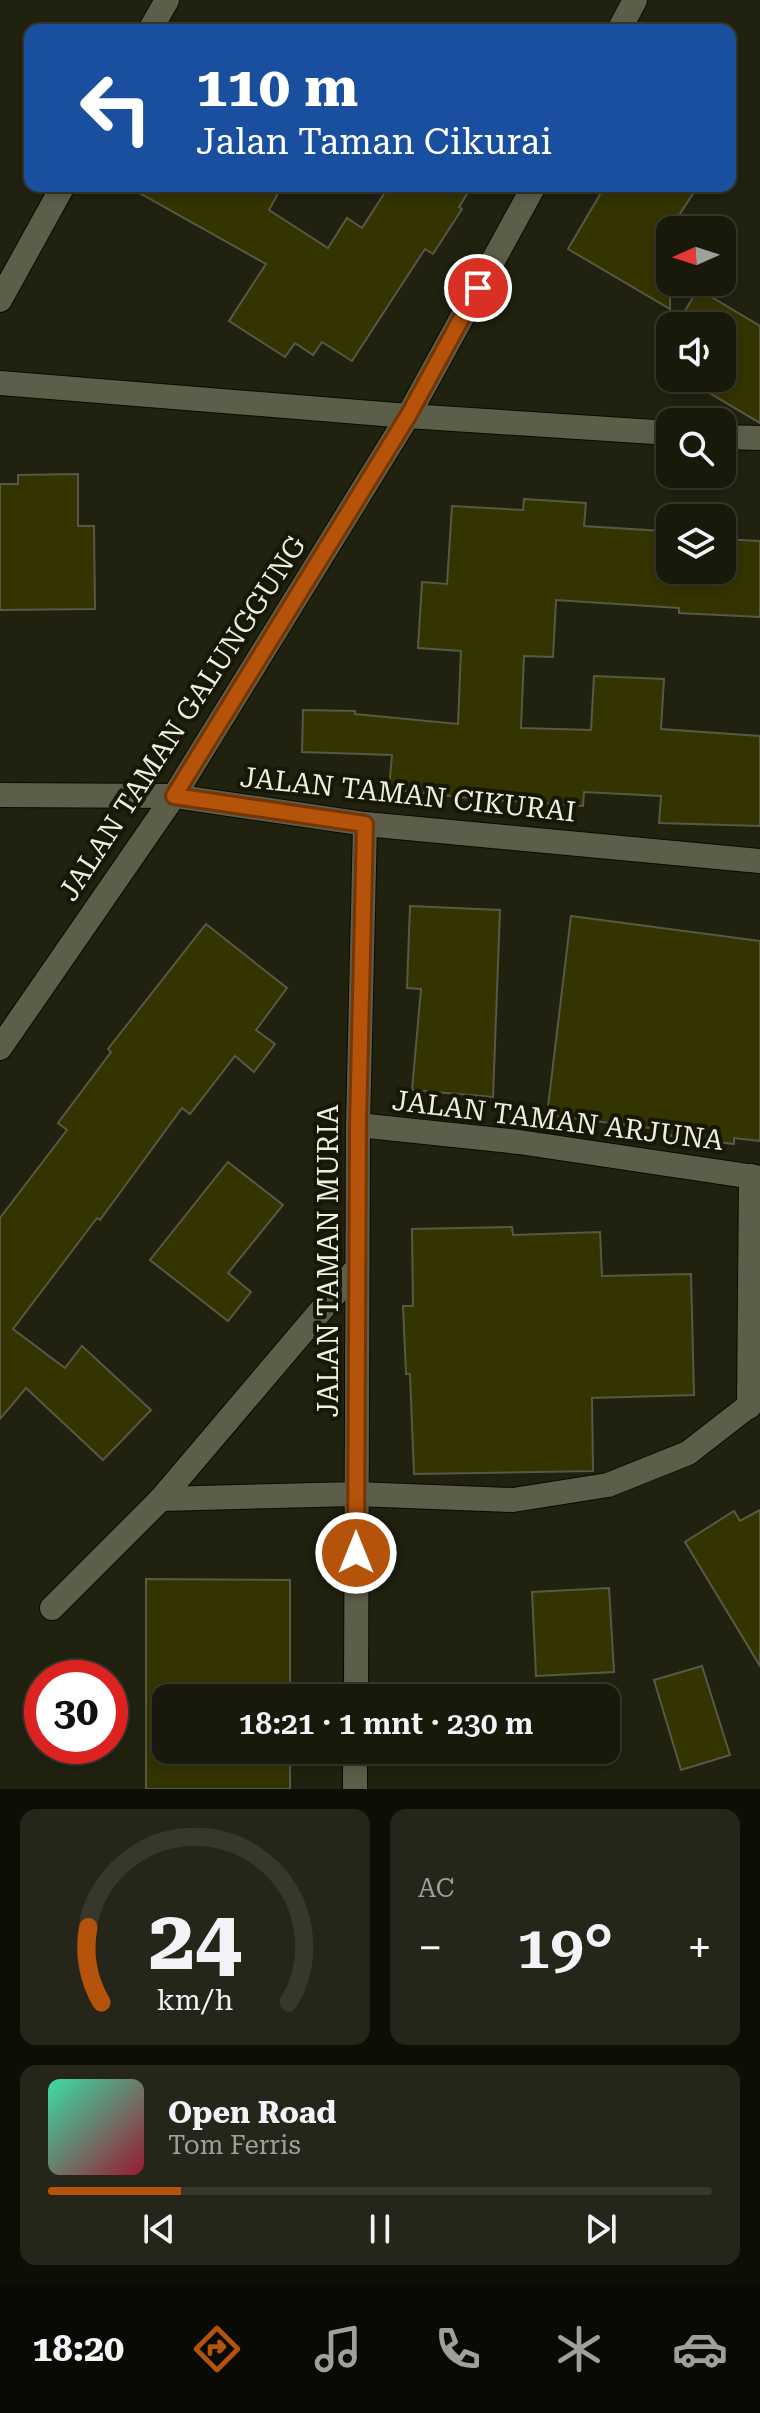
<!DOCTYPE html>
<html lang="id">
<head>
<meta charset="utf-8">
<style>
  body { margin:0; font-family:"Roboto Serif",serif; background:#252619; color:#f1f3f6; height:100vh; display:flex; flex-direction:column; font-size:30px; white-space:nowrap }
  * { box-sizing:border-box; margin:0 }
  p { font-size:26px; color:#9fa09d }
  .icon { flex:none; width:44px; height:44px; fill:none; stroke:currentColor; stroke-width:2; stroke-linecap:round; stroke-linejoin:round }
  .map { position:relative; height:1789px; overflow:hidden }
  .panel { display:flex; flex-direction:column; gap:20px; padding:20px; background:#0d0e06; flex:1 }
  .panel>* { flex:none }
  .hud { position:absolute; left:24px; top:24px; width:712px; height:168px; border-radius:16px; box-shadow:0 4px 12px #0003,0 0 0 2px #36382c; background:#1a4fa0; color:#fff; overflow:hidden }
  .needle { width:52px; rotate:267deg }
  .controls { position:absolute; left:656px; top:216px; display:grid; gap:16px }
  .controls a { display:grid; place-items:center; width:80px; height:80px; border-radius:16px; background:#18190b; box-shadow:0 4px 12px #0003,0 0 0 2px #36382c; font-size:40px }
  .speed { position:absolute; left:24px; top:1660px; display:flex; gap:16px; font-size:40px; font-weight:700; text-align:center }
  .speed>* { display:grid; place-content:center; width:104px; height:104px; border-radius:50%; background:#18190b; box-shadow:0 4px 12px #0003,0 0 0 2px #36382c; line-height:1 }
  .speed .limit { border:12px solid #d22; background:#fff; color:#111 }
  .pin { position:absolute; display:grid; place-items:center; width:68px; height:68px; color:#fff; margin:-34px; border:4px solid #fff; border-radius:50%; box-shadow:0 2px 8px #0007 }
  .me { position:absolute; width:88px; margin:-44px; rotate:0deg; stroke-linejoin:round; filter:drop-shadow(0 0 6px #0008) }
  .turn { display:flex; align-items:center; gap:28px; height:168px; padding:0 40px; font-size:36px }
  .turn .icon { width:104px; height:104px; stroke-width:2.5 }
  .turn b { display:block; font-size:56px; line-height:68px }
  .big { font-size:60px; font-weight:600; line-height:1.1 }
  .panel .tile { flex:1; display:flex; flex-direction:column; justify-content:center; gap:12px; min-width:0; padding:0 28px; border-radius:16px; background:#252619 }
  .panel .dial { align-items:center; gap:0 }
  .dial svg { height:208px; overflow:visible; fill:none; stroke:#36382c; stroke-width:7; stroke-linecap:round; text-anchor:middle }
  .dial text { fill:#f1f3f6; stroke:none }
  .song { display:flex; align-items:center; gap:24px }
  .cover { width:96px; height:96px; border-radius:12px; background:linear-gradient(135deg,hsl(160 70% 55%),hsl(350 70% 35%)) }
  .played { height:8px; border-radius:4px; background:linear-gradient(90deg,#b45309 20%,#36382c 20%) }
  .keys { display:flex; justify-content:space-around; direction:ltr }
  .heat { display:flex; justify-content:space-between; align-items:center; font-size:44px; direction:ltr }
  .panel .tiles { flex:1; display:grid; gap:20px; grid-template-columns:1fr 1fr }
  .tile:last-child { grid-column:span 2 }
  .trip { position:absolute; left:152px; top:1684px; width:468px; height:80px; border-radius:16px; background:#18190b; box-shadow:0 4px 12px #0003,0 0 0 2px #36382c; font-weight:600; line-height:80px; text-align:center }
  .menu { display:flex; height:128px; justify-content:space-around; align-items:center; background:#0a0a04; color:#9fa09d }
  .menu .icon { width:56px; height:56px }
  .menu .on { color:#b45309 }
  .menu b { font-size:36px; color:#f1f3f6 }
  .map>svg:first-child { display:block }
  .building { fill:#343400; stroke:#575845; stroke-width:2 }
  .lines { fill:none; stroke-linecap:round; stroke-linejoin:round }
  .street-casing { stroke:#0a0a00; stroke-width:26 }
  .street { stroke:#5d5e4a; stroke-width:24 }
  .route-casing { stroke:#753606; stroke-width:20 }
  .route { stroke:#b45309; stroke-width:14 }
  .labels { text-anchor:middle; stroke-width:8; stroke-linejoin:round; paint-order:stroke }
  .street-label { font-size:28px; fill:#eeefe3; stroke:#171706 }
</style>
</head>
<body>
<div class="map">
<svg width="760" height="1789" viewBox="0 0 760 1789">
  <rect width="100%" height="100%" fill="#20210f"/>
  <g class="building">
    <path d="M 127,186 L 282,186 L 269,210 L 328,248 L 347,218 L 362,228 L 389,186 L 472,186 L 459,207 L 462,209 L 433,254 L 425,249 L 352,361 L 322,342 L 313,355 L 295,343 L 285,357 L 229,321 L 266,264 Z"/>
    <path d="M 605,186 L 698,186 L 670,229 L 670,309 L 568,249 Z"/>
    <path d="M 698,289 L 760,326 L 760,423 L 684,378 L 722,378 L 722,326 L 676,326 Z"/>
    <path d="M 670,337 L 670,370 L 656,361 Z"/>
    <path d="M 78,474 L 78,526 L 94,526 L 95,609 L 0,610 L 0,484 L 18,484 L 18,475 Z"/>
    <path d="M 524,499 L 586,503 L 584,526 L 662,531 L 662,537 L 670,537 L 670,570 L 722,570 L 722,539 L 760,541 L 760,617 L 679,613 L 679,608 L 556,600 L 553,657 L 524,656 L 521,728 L 591,730 L 594,676 L 664,679 L 661,729 L 760,736 L 760,826 L 659,823 L 661,796 L 584,792 L 583,806 L 467,798 L 389,789 L 392,755 L 302,752 L 303,710 L 355,711 L 355,714 L 458,724 L 461,651 L 418,648 L 422,582 L 447,584 L 452,506 L 523,510 Z"/>
    <path d="M 410,906 L 500,910 L 493,1097 L 412,1090 L 421,989 L 407,988 Z"/>
    <path d="M 571,916 L 760,941 L 760,1141 L 734,1138 L 734,1144 L 665,1135 L 666,1130 L 547,1115 Z"/>
    <path d="M 206,924 L 287,988 L 256,1030 L 275,1044 L 254,1072 L 235,1056 L 190,1114 L 182,1108 L 100,1220 L 97,1218 L 13,1329 L 65,1368 L 82,1346 L 151,1410 L 103,1460 L 26,1388 L 0,1419 L 0,1218 L 67,1130 L 58,1123 L 111,1052 L 108,1049 Z"/>
    <path d="M 228,1162 L 283,1205 L 228,1273 L 251,1292 L 228,1321 L 150,1260 Z"/>
    <path d="M 512,1227 L 513,1235 L 600,1232 L 602,1276 L 691,1274 L 694,1395 L 592,1398 L 593,1471 L 414,1474 L 410,1374 L 406,1374 L 403,1306 L 413,1306 L 412,1229 Z"/>
    <path d="M 760,1510 L 760,1666 L 685,1542 L 734,1511 L 740,1521 Z"/>
    <path d="M 146,1579 L 290,1580 L 290,1698 L 166,1698 L 166,1750 L 290,1750 L 290,1789 L 146,1789 Z"/>
    <path d="M 609,1588 L 614,1672 L 536,1676 L 532,1592 Z"/>
    <path d="M 702,1666 L 730,1755 L 681,1770 L 654,1680 Z"/>
  </g>
  <g class="lines">
    <defs>
      <g id="street">
        <path d="M 150,30 L 167,0"/>
        <path d="M 619,30 L 635,0"/>
        <path d="M 0,300 L 63,186"/>
        <path d="M 0,383 L 408,416 L 670,433"/>
        <path d="M 722,437 L 760,438"/>
        <path d="M 0,795 L 174,796 L 365,824 L 760,861"/>
        <path d="M 0,1048 L 174,796 L 408,416 L 534,186"/>
        <path d="M 358,1125 L 519,1142 L 760,1178"/>
        <path d="M 749,1407 L 751,1176"/>
        <path d="M 161,1499 L 356,1494 L 513,1500 L 608,1485 L 688,1453 L 760,1397"/>
        <path d="M 52,1608 L 161,1499 L 357,1268"/>
        <path d="M 356,1698 L 358,1125 L 365,824"/>
        <path d="M 355,1789 L 355,1750"/>
      </g>
    </defs>
    <use href="#street" class="street-casing"/>
    <use href="#street" class="street"/>
  </g>
  <g class="lines">
    <defs>
      <path id="route" d="M 356,1553 L 358,1125 L 365,824 L 174,796 L 408,416 L 478,288"/>
    </defs>
    <use href="#route" class="route-casing"/>
    <use href="#route" class="route"/>
  </g>
  <g class="labels">
    <g class="street-label">
      <text transform="translate(182 718) rotate(-57)" y="10">JALAN TAMAN GALUNGGUNG</text>
      <text transform="translate(408 794) rotate(6)" y="10">JALAN TAMAN CIKURAI</text>
      <text transform="translate(558 1120) rotate(7)" y="10">JALAN TAMAN ARJUNA</text>
      <text transform="translate(328 1261) rotate(-90)" y="10">JALAN TAMAN MURIA</text>
    </g>
  </g>
</svg>
<div class="controls">
<a><svg class="needle" viewBox="-14 -14 28 28"><path d="M0-13l5 13h-10z" fill="#e53935"/><path d="M0 13l5-13h-10z" fill="#9fa09d"/></svg></a>
<a><svg class="icon" aria-label="sound" viewBox="0 0 24 24"><path d="M4 9h4l5-4v14l-5-4H4zM17 9q2 3 0 6"/></svg></a>
<a><svg class="icon" aria-label="search" viewBox="0 0 24 24"><circle cx="10" cy="10" r="6"/><path d="M15 15l6 6"/></svg></a>
<a><svg class="icon" aria-label="layers" viewBox="0 0 24 24"><path d="M12 4l9 5-9 5-9-5zM3 14l9 5 9-5"/></svg></a>
</div>
<div class="speed"><div class="limit">30</div></div>
<div class="pin" style="left:478px;top:288px;background:#d93025"><svg class="icon" aria-label="arrive" viewBox="0 0 24 24"><path d="M6 21V4h12l-3 4 3 4H6"/></svg></div>
<svg class="me" style="left:356px;top:1553px" viewBox="-20 -20 40 40"><circle r="17" fill="#b45309" stroke="#fff" stroke-width="3"/><path d="M0-11L8 9 0 5-8 9z" fill="#fff"/></svg>
<div class="trip">18:21 · 1 mnt · 230 m</div>
<div class="hud">
<div class="turn"><svg class="icon" aria-label="left" viewBox="0 0 24 24"><path d="M17 20v-9H6M10 6l-5 5 5 5"/></svg><div><b>110 m</b>Jalan Taman Cikurai</div></div>
</div>
</div>
<section class="panel">
<div class="tiles">
<div class="tile dial"><svg viewBox="0 0 100 80">
<path d="M14 69A42 42 0 1 1 86 69"/>
<path d="M14 69A42 42 0 0 1 9 40" stroke="#b45309"/>
<text x="50" y="56" font-size="32" font-weight="700">24</text>
<text x="50" y="72" font-size="11">km/h</text>
</svg></div>
<div class="tile"><p>AC</p>
<div class="heat"><a>−</a><b class="big">19°</b><a>+</a></div>
</div>
<div class="tile">
<div class="song"><i class="cover"></i><div><b>Open Road</b><p>Tom Ferris</p></div></div>
<div class="played"></div>
<div class="keys"><svg class="icon" aria-label="previous" viewBox="0 0 24 24"><path d="M18 5L8 12l10 7zM5 5v14"/></svg><svg class="icon" aria-label="pause" viewBox="0 0 24 24"><path d="M8 5v14M16 5v14"/></svg><svg class="icon" aria-label="next" viewBox="0 0 24 24"><path d="M6 5l10 7-10 7zM19 5v14"/></svg></div>
</div>
</div>
</section>
<nav class="menu">
<b>18:20</b>
<svg class="icon on" aria-label="directions" viewBox="0 0 24 24"><path d="M12 3l9 9-9 9-9-9zM9 14v-3h6M13 9l2 2-2 2"/></svg>
<svg class="icon" aria-label="music" viewBox="0 0 24 24"><path d="M9 18V5l10-2v13"/><circle cx="6" cy="18" r="3"/><circle cx="16" cy="16" r="3"/></svg>
<svg class="icon" aria-label="phone" viewBox="0 0 24 24"><path d="M5 4h4l2 5-3 2q2 4 5 5l2-3 5 2v4C11 20 4 13 5 4z"/></svg>
<svg class="icon" aria-label="climate" viewBox="0 0 24 24"><path d="M12 3v18M4 7l16 10M4 17L20 7"/></svg>
<svg class="icon" aria-label="car" viewBox="0 0 24 24"><path d="M5 17H2v-5l4-1 3-4h7l3 4 3 1v5h-3M9 17h6M6 11h13"/><circle cx="7" cy="17" r="2"/><circle cx="17" cy="17" r="2"/></svg>
</nav>
</body>
</html>
